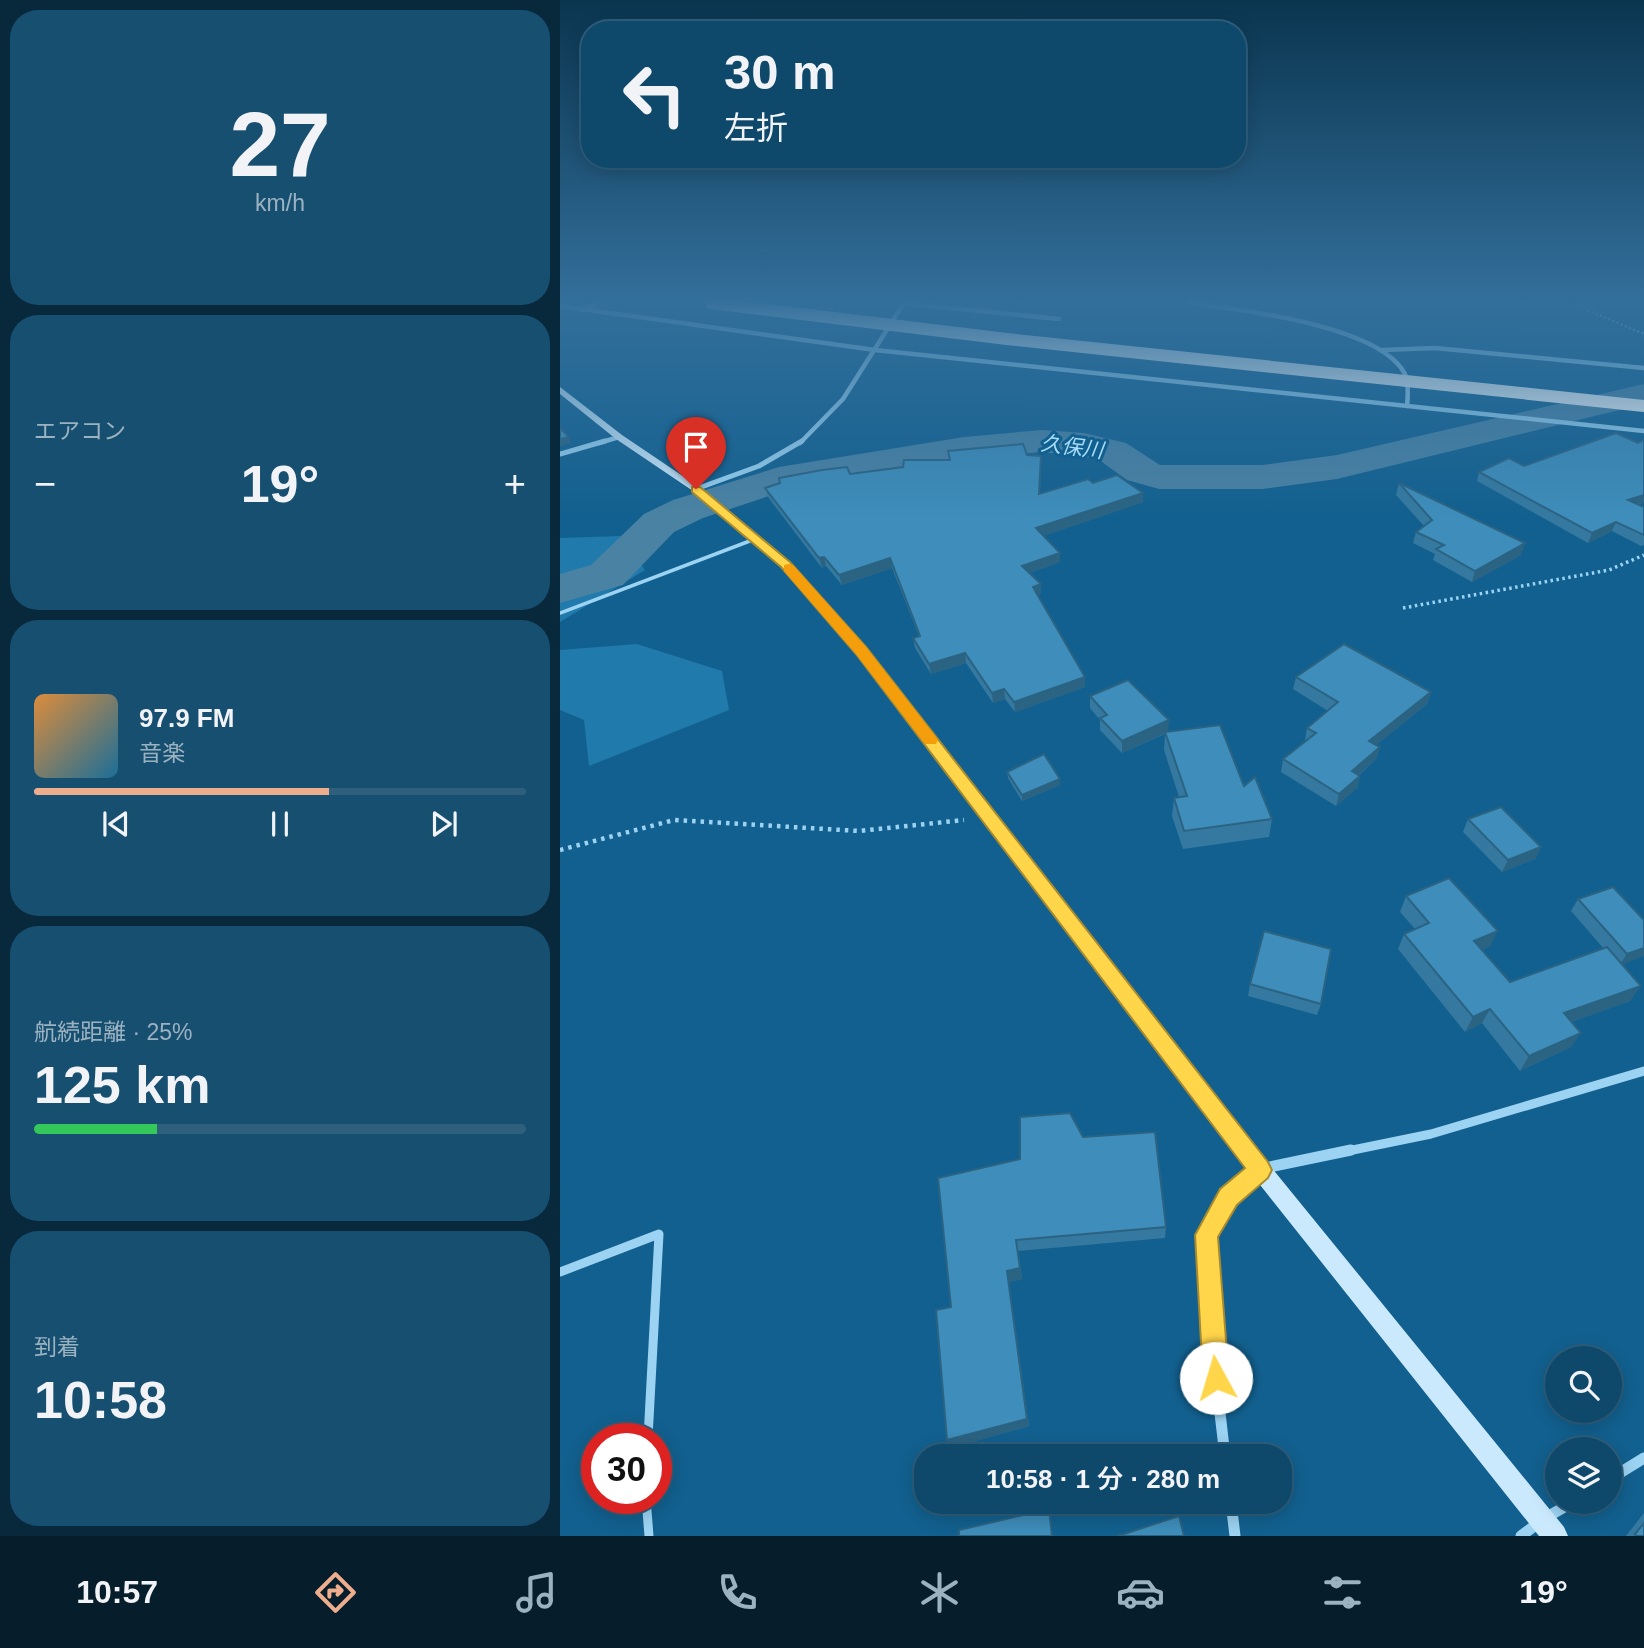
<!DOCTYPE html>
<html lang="ja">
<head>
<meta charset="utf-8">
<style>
  body { margin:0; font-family:Helvetica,"Noto Sans JP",sans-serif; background:#174f71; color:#f1f3f6; height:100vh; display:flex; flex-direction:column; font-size:26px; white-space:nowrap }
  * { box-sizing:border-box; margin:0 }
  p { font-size:23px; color:#9bb2c1 }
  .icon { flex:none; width:38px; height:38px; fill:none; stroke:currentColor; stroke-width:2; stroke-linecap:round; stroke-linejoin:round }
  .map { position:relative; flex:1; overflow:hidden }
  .panel { display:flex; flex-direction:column; gap:10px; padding:10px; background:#08283b; width:560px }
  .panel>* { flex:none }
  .top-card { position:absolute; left:21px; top:21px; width:665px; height:147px; border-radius:28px; box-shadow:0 4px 18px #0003,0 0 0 2px #2e607e; background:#0e486b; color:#f1f3f6; overflow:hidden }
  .controls { position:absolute; left:985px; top:1346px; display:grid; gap:14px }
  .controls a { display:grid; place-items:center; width:77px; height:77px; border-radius:50%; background:#0e486b; box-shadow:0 4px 18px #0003,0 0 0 2px #2e607e; font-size:35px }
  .speed { position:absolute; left:21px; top:1423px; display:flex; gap:14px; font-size:35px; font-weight:700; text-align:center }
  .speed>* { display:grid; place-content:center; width:91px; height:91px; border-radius:50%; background:#0e486b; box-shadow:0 4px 18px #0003,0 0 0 2px #2e607e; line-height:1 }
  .speed .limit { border:10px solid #d22; background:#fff; color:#111 }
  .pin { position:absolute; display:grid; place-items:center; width:60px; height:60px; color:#fff; margin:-72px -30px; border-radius:50% 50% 50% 0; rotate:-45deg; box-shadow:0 0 7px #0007 }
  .pin .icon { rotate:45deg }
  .me { position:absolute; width:77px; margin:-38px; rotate:354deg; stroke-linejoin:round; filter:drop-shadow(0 0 5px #0008) }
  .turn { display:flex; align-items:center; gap:24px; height:147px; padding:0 28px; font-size:32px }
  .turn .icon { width:91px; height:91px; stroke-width:2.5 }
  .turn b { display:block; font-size:49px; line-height:60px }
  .big { font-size:52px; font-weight:600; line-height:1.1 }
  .panel .card { flex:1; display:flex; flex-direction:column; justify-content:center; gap:10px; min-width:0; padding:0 24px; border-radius:28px; background:#174f71 }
  .panel .dial { align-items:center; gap:0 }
  .dial b { font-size:91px; line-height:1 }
  .song { display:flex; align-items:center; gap:21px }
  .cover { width:84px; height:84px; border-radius:10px; background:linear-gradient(135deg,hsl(30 70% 55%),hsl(200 70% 35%)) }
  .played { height:7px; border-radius:4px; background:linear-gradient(90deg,#eead8d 60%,#2e607e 60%) }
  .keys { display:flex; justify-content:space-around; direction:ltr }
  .heat { display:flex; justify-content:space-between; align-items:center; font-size:38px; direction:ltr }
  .charge { height:10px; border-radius:5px; background:linear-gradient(90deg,#34c759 25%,#2e607e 0) }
  .trip { position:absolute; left:354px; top:1444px; width:378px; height:70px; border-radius:28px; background:#0e486b; box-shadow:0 4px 18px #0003,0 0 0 2px #2e607e; font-weight:600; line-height:70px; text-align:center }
  .dock { display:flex; height:112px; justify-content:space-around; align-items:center; background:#061d2b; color:#9bb2c1 }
  .dock .icon { width:49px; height:49px }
  .dock .selected { color:#eead8d }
  .dock b { font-size:32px; color:#f1f3f6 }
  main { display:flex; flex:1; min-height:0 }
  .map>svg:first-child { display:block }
  .green { fill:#217aac }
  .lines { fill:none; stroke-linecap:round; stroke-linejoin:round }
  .river { fill:#4a82a3; fill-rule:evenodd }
  .path-far2 { stroke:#9cd3f2; stroke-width:2.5; stroke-dasharray:2 2.5; stroke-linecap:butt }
  .path-far1 { stroke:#9cd3f2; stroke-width:3.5; stroke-dasharray:2.5 3.5; stroke-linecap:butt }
  .path { stroke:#9cd3f2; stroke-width:4.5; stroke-dasharray:3.5 5; stroke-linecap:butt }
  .lane-far1 { stroke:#9cd3f2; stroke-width:3.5 }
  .lane { stroke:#9cd3f2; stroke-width:9 }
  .street-far3 { stroke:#9cd3f2; stroke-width:4.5 }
  .street-far2 { stroke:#9cd3f2; stroke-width:5 }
  .street-far1 { stroke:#9cd3f2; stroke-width:9 }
  .street { stroke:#9cd3f2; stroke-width:11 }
  .secondary { fill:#cbe9fc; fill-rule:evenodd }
  .highway-bridge { stroke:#fff; stroke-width:12 }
  .wall { fill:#3579a0 }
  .shaded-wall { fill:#2b6382 }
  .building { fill:#3e8dba; stroke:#2b6382; stroke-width:2 }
  .route { fill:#ffd54a; stroke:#a68a30; stroke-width:2 }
  .slow { fill:#f59e0b }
  .labels { text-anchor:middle; stroke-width:6; stroke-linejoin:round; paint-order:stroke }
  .far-water-label { font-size:21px; font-style:italic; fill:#a8dcf9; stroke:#12608f }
</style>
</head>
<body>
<main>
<section class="panel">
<div class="card dial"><b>27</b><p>km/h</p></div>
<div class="card"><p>エアコン</p>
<div class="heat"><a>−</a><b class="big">19°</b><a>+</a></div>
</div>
<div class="card">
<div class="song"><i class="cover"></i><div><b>97.9 FM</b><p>音楽</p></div></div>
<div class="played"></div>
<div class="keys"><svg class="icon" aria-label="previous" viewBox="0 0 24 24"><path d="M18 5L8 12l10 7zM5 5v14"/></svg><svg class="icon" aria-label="pause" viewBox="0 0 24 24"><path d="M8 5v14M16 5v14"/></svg><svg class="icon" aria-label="next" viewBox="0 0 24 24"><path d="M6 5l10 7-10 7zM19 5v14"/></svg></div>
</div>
<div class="card"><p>航続距離 · 25%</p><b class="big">125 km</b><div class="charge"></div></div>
<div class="card"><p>到着</p><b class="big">10:58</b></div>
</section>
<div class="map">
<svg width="1084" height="1536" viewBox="0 0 1084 1536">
  <rect width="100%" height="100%" fill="#12608f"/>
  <g class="green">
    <path d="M 60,536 L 85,570 L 0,622 L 0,538 Z"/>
    <path d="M 77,644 L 162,671 L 169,710 L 29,766 L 24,720 L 0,710 L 0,650 Z"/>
  </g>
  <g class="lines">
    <path class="river" d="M 1084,384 L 1084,404 L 777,479 L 702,489 L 599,489 L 567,480 L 538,459 L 482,452 L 404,459 L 227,490 L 143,518 L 114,532 L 63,585 L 0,603 L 0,574 L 31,565 L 84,514 L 113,500 L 219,467 L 404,437 L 482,430 L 524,433 L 566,443 L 600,465 L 702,465 L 777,455 Z"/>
    <path class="path-far2" d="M 1011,303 L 1084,334"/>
    <path class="path-far1" d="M 843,608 L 1049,570 L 1084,555"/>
    <path class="path" d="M 0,850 L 114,820 L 299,831 L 404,820"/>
    <path class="lane-far1" d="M 0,613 L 195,539"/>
    <g class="lane">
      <path d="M 0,1272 L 99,1234 L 88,1438"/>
      <path d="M 86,1498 L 89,1536"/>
    </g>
    <g class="street-far3">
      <path d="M 342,303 L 499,319"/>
      <path d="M 630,303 C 681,310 820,325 845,374 C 849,384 848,396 847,406"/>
      <path d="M 0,306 L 315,350 L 1084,431"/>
      <path d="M 22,310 L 37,303"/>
      <path d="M 822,350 L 875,348 L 1084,368"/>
      <path d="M 39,443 L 59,437"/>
      <path d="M 240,443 L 283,399 L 344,303"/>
    </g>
    <g class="street-far2">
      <path d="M 0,454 L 45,441"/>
      <path d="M 136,489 L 199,466 L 242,441"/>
    </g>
    <path class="street-far1" d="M 783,1152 L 871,1134 L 1084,1071"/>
    <g class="street">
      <path d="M 665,1456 L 653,1353 L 646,1235 L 668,1197 L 700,1169 L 791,1150"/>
      <path d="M 1050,1479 L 1084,1458"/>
      <path d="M 671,1502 L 675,1536"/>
      <path d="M 987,1517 L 1013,1502"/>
      <path d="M 961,1536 L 977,1524"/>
    </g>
    <path class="secondary" d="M 0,387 L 62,435 L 139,487 L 229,562 L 305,647 L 707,1162 L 1004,1527 L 1008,1536 L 979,1536 L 693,1176 L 297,653 L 221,566 L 133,491 L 56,439 L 0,394 Z"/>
    <path class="highway-bridge" d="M 151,303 L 447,339 L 1084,406"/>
  </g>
  <g class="wall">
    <path d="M 1078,443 L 1084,502 L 1078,505 L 1084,507 L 1084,545 L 1081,546 L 1052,531 L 1028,543 L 917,481 L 919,472 L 964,466 Z"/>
    <path d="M 388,451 L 481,456 L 480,494 L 533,483 L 583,502 L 483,536 L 500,562 L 469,573 L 481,584 L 481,594 L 478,595 L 525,677 L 525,687 L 455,712 L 445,699 L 433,703 L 406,663 L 371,674 L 355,648 L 353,638 L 359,636 L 332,568 L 282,585 L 266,566 L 262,568 L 208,497 L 205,488 L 290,474 L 389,460 Z"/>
    <path d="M 839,483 L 961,555 L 912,582 L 873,560 L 875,554 L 853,543 L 856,532 L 864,526 L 836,495 Z"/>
    <path d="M 736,677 L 871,692 L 867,704 L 816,745 L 820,747 L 816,759 L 799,775 L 800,776 L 797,788 L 776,806 L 721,772 L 723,759 L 746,741 L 745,740 L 747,728 L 768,711 L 733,689 Z"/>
    <path d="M 530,696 L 608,732 L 684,786 L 712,819 L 709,837 L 623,849 L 612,816 L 614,798 L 619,797 L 604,750 L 605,734 L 562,753 L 540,730 L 540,720 L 530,708 Z"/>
    <path d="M 447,772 L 500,785 L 462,801 L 448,778 Z"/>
    <path d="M 908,819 L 981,847 L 975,859 L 942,872 L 903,832 Z"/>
    <path d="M 846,896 L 930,946 L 922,950 L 950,982 L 1044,949 L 1011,911 L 1018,899 L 1084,920 L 1062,964 L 1070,1001 L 1011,1022 L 1011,1047 L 960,1071 L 922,1023 L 905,1032 L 838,949 L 844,934 L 855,929 L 840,912 Z"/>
    <path d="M 690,984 L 761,1004 L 757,1015 L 688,996 Z"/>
    <path d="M 523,1137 L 606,1227 L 605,1238 L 458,1251 L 462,1279 L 449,1282 L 469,1426 L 391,1448 L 387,1440 L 391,1307 L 460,1159 Z"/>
    <path d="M 1084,1513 L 1084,1536 L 1066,1536 Z"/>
  </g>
  <g class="shaded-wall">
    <path d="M 9,437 L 11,443 L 0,446 L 0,439 Z"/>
    <path d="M 583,493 L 583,502 L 477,538 L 476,528 Z"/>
    <path d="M 1084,495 L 1084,502 L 1064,509 L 1068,500 Z"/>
    <path d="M 1056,522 L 1052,531 L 1028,543 L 1032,533 Z"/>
    <path d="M 965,543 L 961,555 L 912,582 L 915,571 Z"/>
    <path d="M 500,553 L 500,562 L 463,575 L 462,566 Z"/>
    <path d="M 264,557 L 266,566 L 262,568 L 259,558 Z"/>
    <path d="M 330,558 L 332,568 L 282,585 L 279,575 Z"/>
    <path d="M 481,584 L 481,594 L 474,596 L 473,587 Z"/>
    <path d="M 405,653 L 406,663 L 371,674 L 369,664 Z"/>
    <path d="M 525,677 L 525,687 L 455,712 L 454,702 Z"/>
    <path d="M 444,689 L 445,699 L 433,703 L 432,693 Z"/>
    <path d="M 871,692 L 867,704 L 806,753 L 809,741 Z"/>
    <path d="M 609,720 L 608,732 L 562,753 L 562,741 Z"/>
    <path d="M 820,747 L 816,759 L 789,783 L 792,771 Z"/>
    <path d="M 800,776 L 797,788 L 776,806 L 779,794 Z"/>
    <path d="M 500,779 L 500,785 L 462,801 L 462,795 Z"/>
    <path d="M 981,847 L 975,859 L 942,872 L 948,860 Z"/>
    <path d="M 938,931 L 930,946 L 907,956 L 914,941 Z"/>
    <path d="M 1084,948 L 1084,956 L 1059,966 L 1067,954 Z"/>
    <path d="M 1081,986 L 1070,1001 L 994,1028 L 1004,1013 Z"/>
    <path d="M 930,1009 L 922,1023 L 905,1032 L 913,1017 Z"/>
    <path d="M 1021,1033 L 1011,1047 L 960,1071 L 969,1056 Z"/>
    <path d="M 456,1240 L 462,1279 L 449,1282 L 469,1426 L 391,1448 L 387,1440 L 447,1271 Z"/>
  </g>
  <g class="building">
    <path d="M 0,428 L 9,437 L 0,439 Z"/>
    <path d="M 1056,433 L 1078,443 L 1084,440 L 1084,495 L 1068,500 L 1084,507 L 1084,535 L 1056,522 L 1032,533 L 919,472 L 949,458 L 964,466 Z"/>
    <path d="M 463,444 L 467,455 L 481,456 L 479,494 L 528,479 L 533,483 L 557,475 L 583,493 L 476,528 L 500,553 L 462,566 L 481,584 L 473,587 L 525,677 L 454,702 L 444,689 L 432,693 L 405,653 L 369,664 L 353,638 L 360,636 L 330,558 L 279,575 L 264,557 L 259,558 L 205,488 L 220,483 L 219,478 L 262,470 L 287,467 L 290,474 L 343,467 L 344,460 L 390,460 L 388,451 Z"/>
    <path d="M 839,483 L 965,543 L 915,571 L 876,549 L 884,545 L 856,532 L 872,520 Z"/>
    <path d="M 784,644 L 871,692 L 809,741 L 820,747 L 792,771 L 800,776 L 779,794 L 723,759 L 756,733 L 747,728 L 778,702 L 736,677 Z"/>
    <path d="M 568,680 L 609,720 L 562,741 L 540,718 L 547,715 L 530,696 Z"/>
    <path d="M 660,725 L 684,786 L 695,777 L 712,819 L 624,831 L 614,798 L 627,796 L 605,732 Z"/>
    <path d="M 484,754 L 500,779 L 462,795 L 447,772 Z"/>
    <path d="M 941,807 L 981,847 L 948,860 L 908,819 Z"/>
    <path d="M 889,878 L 938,931 L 914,941 L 950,982 L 1047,947 L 1081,986 L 1004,1013 L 1021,1033 L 969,1056 L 930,1009 L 913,1017 L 844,934 L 869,923 L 846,896 Z"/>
    <path d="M 1053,887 L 1084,920 L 1084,948 L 1067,954 L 1018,899 Z"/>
    <path d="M 704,931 L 771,949 L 761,1004 L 690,984 Z"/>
    <path d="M 510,1113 L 523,1137 L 595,1132 L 606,1227 L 456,1240 L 460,1268 L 447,1271 L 467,1419 L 387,1440 L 376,1310 L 391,1307 L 378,1178 L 460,1159 L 460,1117 Z"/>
    <path d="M 489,1509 L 492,1536 L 399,1536 L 399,1530 Z"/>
    <path d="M 619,1516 L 624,1536 L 558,1536 Z"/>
    <path d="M 1084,1523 L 1084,1536 L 1076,1536 L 1075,1534 Z"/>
  </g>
  <linearGradient id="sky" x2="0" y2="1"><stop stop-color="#0a354f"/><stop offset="0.58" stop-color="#336f9b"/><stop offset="1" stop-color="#336f9b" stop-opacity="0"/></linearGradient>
  <rect width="1084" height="518" fill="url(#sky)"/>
  <path class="route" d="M 132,487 L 140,487 L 230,562 L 306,647 L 708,1162 L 712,1170 L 708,1178 L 677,1205 L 658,1237 L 669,1378 L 665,1388 L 656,1391 L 647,1388 L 643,1378 L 635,1235 L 660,1189 L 685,1168 L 296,654 L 221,567 L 132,492 Z"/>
  <path class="slow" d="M 229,564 L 233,565 L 306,647 L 376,737 L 378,740 L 376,744 L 365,744 L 296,654 L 224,571 L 224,565 Z"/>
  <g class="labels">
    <g class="far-water-label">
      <text transform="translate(512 447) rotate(7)" y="7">久保川</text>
    </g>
  </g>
</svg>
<div class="controls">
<a><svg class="icon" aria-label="search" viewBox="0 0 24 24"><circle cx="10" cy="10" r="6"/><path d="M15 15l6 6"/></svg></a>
<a><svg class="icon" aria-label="layers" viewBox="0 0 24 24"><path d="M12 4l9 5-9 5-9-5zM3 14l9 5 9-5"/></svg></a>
</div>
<div class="speed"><div class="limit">30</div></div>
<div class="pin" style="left:136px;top:489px;background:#d93025"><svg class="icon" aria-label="arrive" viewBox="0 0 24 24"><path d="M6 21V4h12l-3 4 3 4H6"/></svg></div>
<svg class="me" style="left:656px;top:1378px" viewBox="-20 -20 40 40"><circle r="19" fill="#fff"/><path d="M0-13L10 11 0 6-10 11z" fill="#ffd54a"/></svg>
<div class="trip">10:58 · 1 分 · 280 m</div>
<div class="top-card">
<div class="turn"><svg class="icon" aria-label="left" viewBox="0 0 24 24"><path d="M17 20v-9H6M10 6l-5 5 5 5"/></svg><div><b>30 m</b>左折</div></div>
</div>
</div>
</main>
<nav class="dock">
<b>10:57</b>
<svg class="icon selected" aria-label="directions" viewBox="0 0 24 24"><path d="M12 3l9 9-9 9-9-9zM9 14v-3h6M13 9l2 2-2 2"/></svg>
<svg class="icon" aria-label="music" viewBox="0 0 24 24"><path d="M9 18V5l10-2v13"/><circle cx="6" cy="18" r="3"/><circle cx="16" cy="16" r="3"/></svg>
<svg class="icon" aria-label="phone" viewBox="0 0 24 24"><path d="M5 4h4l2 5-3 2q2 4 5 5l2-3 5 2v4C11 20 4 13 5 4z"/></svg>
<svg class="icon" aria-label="climate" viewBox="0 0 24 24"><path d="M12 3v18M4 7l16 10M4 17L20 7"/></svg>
<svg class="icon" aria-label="car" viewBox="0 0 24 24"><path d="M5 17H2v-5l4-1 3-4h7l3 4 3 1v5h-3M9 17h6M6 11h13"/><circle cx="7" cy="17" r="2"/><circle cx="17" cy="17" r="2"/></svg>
<svg class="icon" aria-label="filters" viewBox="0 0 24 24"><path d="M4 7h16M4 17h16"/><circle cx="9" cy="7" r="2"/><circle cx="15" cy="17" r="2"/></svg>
<b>19°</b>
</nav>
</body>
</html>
